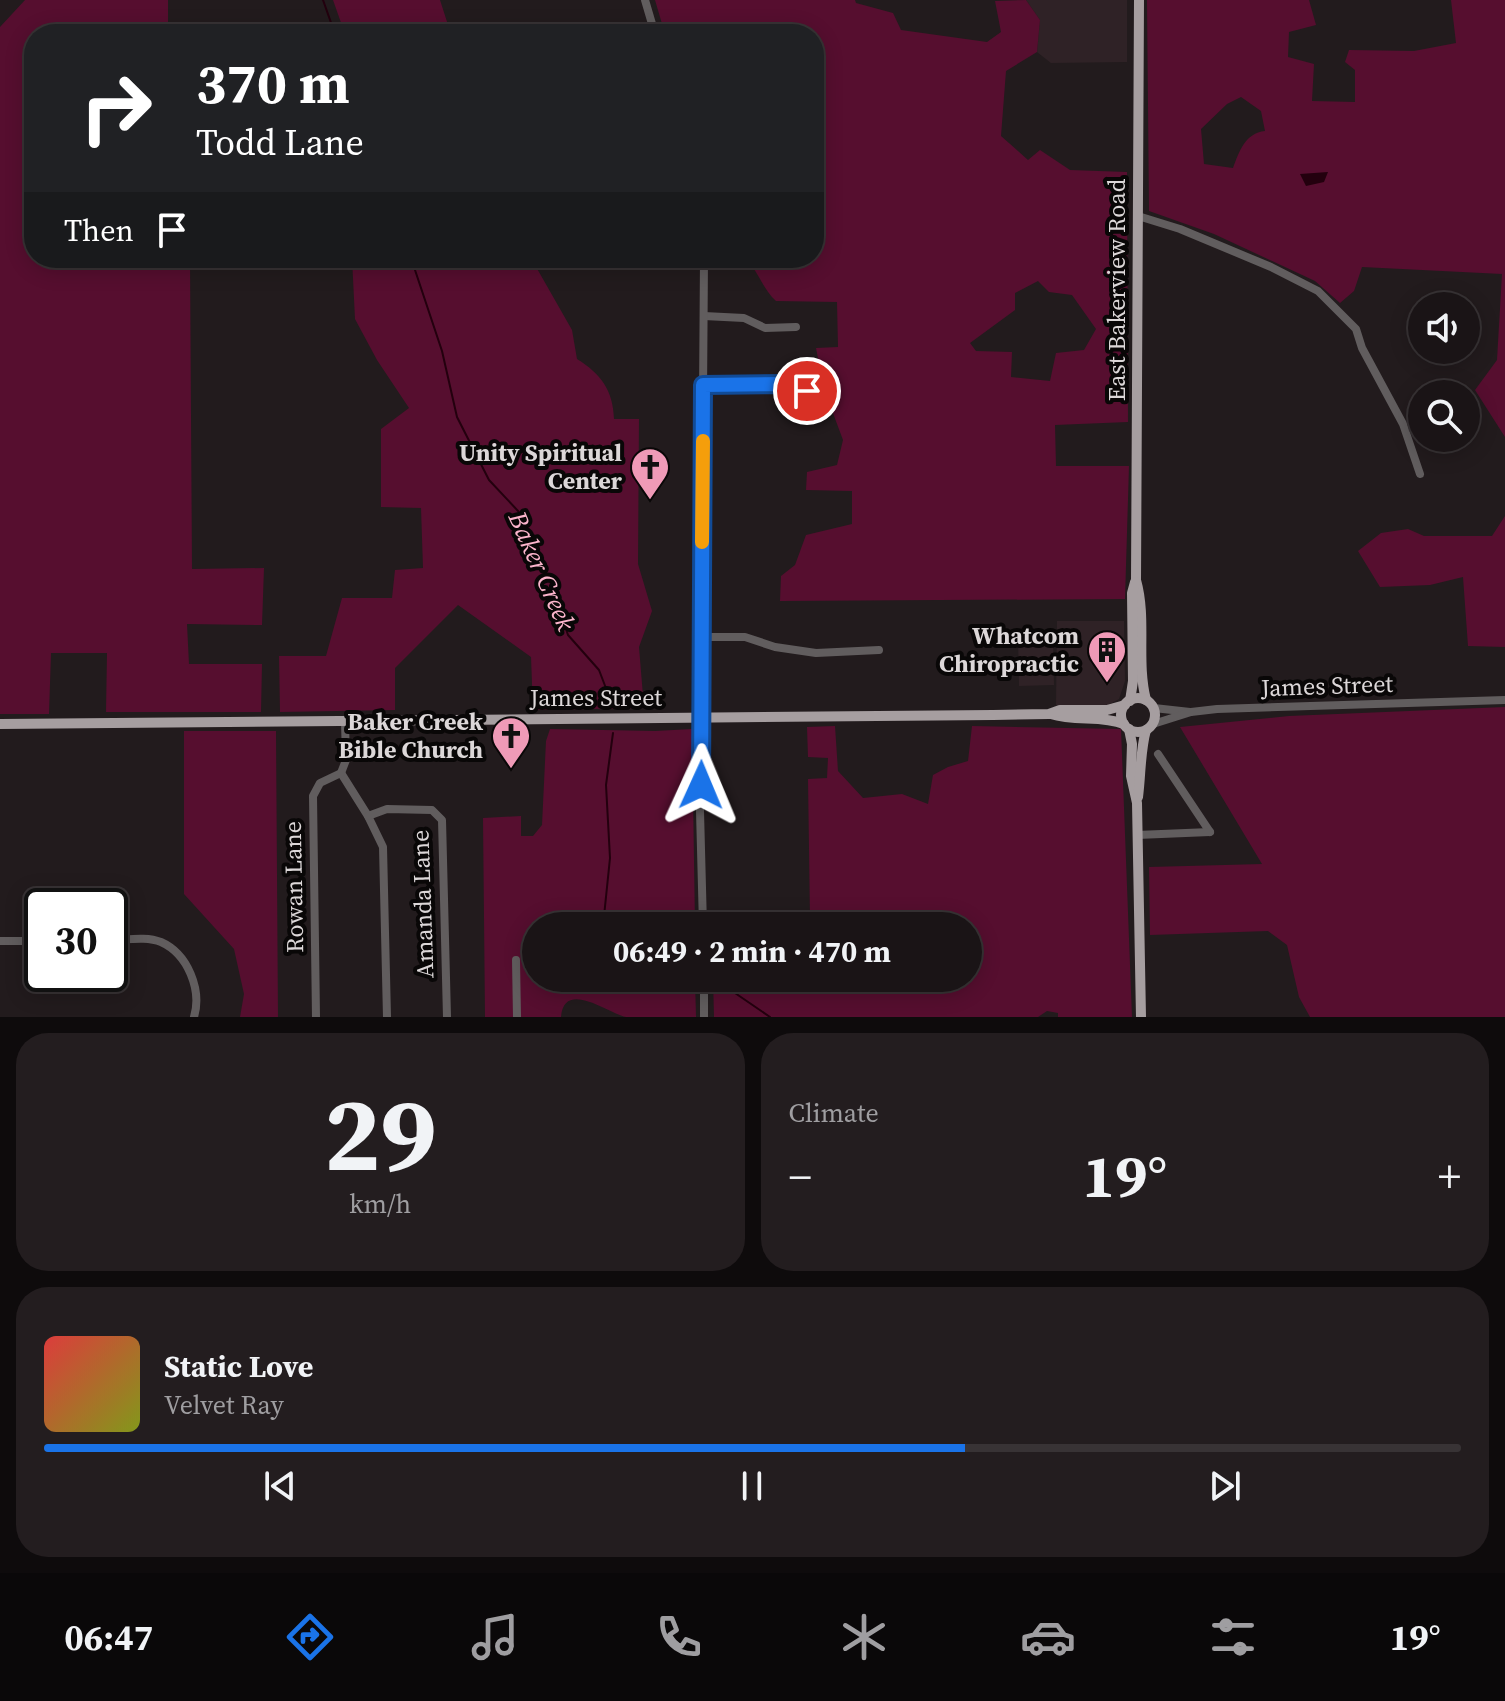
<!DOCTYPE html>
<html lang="en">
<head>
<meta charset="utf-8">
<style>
  body { margin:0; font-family:"Source Serif 4",serif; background:#231d1f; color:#f1f3f6; height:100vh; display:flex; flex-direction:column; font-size:30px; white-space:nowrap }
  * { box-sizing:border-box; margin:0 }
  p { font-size:26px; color:#9f9ea1 }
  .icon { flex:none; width:44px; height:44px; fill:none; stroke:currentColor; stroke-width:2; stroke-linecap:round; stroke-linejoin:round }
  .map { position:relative; height:1017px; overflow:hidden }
  .details { display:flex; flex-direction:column; gap:16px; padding:16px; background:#0e0b0c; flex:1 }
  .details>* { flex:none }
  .top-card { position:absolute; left:24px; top:24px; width:800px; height:244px; border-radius:32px; box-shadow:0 4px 20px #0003,0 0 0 2px #383335; background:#202124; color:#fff; overflow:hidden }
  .controls { position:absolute; left:1408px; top:292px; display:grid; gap:16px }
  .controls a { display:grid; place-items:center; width:72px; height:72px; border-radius:50%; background:#1a1416; box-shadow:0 4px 20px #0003,0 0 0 2px #383335; font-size:40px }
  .speed { position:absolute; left:24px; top:888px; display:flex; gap:16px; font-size:40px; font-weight:700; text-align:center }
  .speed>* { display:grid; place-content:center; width:104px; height:104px; border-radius:50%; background:#1a1416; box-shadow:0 4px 20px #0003,0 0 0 2px #383335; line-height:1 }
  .speed .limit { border:4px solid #111; border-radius:12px; background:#fff; color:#111 }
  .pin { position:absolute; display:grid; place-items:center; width:68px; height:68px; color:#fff; margin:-34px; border:4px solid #fff; border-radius:50%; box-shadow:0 2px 8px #0007 }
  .me { position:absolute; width:88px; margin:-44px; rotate:1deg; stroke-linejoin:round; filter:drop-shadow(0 0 6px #0008) }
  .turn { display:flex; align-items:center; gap:28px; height:168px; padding:0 40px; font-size:36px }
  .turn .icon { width:104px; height:104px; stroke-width:2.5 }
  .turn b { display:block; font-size:56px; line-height:68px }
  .then { display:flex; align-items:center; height:76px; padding:0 40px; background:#0003; gap:16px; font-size:30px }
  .big { font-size:60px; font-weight:700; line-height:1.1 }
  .details .widget { flex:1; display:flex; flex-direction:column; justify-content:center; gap:12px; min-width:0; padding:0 28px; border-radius:32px; background:#231d1f }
  .details .dial { align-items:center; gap:0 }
  .dial b { font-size:104px; line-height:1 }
  .song { display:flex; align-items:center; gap:24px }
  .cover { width:96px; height:96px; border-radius:12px; background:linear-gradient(135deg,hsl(0 70% 55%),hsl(70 70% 35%)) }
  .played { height:8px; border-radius:4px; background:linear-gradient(90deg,#1a73e8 65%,#383335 65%) }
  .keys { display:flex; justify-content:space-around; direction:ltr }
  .heat { display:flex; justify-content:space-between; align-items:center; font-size:44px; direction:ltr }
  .details .tiles { flex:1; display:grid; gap:16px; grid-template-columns:1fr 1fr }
  .widget:last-child { grid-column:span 2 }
  .trip { position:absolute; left:522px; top:912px; width:460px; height:80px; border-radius:40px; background:#1a1416; box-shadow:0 4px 20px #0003,0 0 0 2px #383335; font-weight:700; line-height:80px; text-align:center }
  .tab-bar { display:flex; height:128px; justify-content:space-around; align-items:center; background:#0a0809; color:#9f9ea1 }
  .tab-bar .icon { width:56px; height:56px }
  .tab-bar .selected { color:#1a73e8 }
  .tab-bar b { font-size:36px; color:#f1f3f6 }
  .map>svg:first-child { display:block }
  .built { fill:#2f2226 }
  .green { fill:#560e2f; fill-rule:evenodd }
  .water { fill:#23000e }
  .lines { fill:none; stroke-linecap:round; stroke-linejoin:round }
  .stream { stroke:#23000e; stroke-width:2 }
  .minor { stroke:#615d5e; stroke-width:8 }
  .major { stroke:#a69ea0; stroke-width:10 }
  .route-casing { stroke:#114b97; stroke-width:20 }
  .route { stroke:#1a73e8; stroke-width:14 }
  .slow { stroke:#f59e0b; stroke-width:14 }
  .labels { text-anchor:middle; stroke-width:8; stroke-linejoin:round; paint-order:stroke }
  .street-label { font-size:24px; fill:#dcd7d8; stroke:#090707 }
  .poi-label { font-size:24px; font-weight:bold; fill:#dcd7d8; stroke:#090707; text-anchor:end }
  .water-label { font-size:26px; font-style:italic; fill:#fcb5cc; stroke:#090707 }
</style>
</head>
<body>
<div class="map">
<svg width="1505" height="1017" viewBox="0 0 1505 1017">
  <rect width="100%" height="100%" fill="#221b1d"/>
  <g class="built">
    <path d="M 1026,0 L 1127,0 L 1127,62 L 1051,63 L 1037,52 L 1040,20 Z"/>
    <path d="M 1057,621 L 1124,621 L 1125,681 L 1119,699 L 1108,705 L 1056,705 Z"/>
    <path d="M 1053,636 L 1054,685 L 1019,686 L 1018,637 Z"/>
  </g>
  <g class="green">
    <path d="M 25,0 L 168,0 L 168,34 L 34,34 L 34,258 L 190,258 L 192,569 L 264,568 L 262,625 L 187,624 L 189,664 L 262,664 L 261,712 L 106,712 L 107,653 L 51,653 L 49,714 L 0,714 L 0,27 Z"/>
    <path d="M 333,0 L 440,0 L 449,28 L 454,34 L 345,34 Z"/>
    <path d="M 655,0 L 855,0 L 856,3 L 893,13 L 901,30 L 987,42 L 1001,32 L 995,1 L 1026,0 L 1040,20 L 1037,52 L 1006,71 L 1001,136 L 1028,160 L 1040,150 L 1070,170 L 1127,172 L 1128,422 L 1055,425 L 1056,466 L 1129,466 L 1125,599 L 780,601 L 781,576 L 795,565 L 806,535 L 852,524 L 852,491 L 806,490 L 807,472 L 837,465 L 843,440 L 824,389 L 816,348 L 838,347 L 837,302 L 776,301 C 762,288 759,272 745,258 L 814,258 L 814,34 L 665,34 ZM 1038,281 L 1049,292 L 1072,295 L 1096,329 L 1084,350 L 1056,353 L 1050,381 L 1011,377 L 1012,352 L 976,351 L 970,343 L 1015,310 L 1015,293 Z"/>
    <path d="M 1147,0 L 1309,0 L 1316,25 L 1289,32 L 1288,57 L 1314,64 L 1312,101 L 1355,102 L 1355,70 L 1345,62 L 1349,50 L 1414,51 L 1456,43 L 1451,0 L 1505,0 L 1505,437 L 1475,390 L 1497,360 L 1502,274 L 1362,267 L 1354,291 L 1340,303 L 1315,281 L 1214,234 L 1149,211 ZM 1241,97 L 1261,111 L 1265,131 C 1245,133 1239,152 1233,168 L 1204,164 L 1201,129 L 1227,104 Z"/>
    <path d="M 352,258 L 531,258 L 572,330 L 577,359 C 601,374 613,390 614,419 L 639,419 L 638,564 L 652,611 L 639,647 L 644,708 L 533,710 L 531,657 L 458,605 L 395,668 L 395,710 L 280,712 L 279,656 L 326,656 L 342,598 L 392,598 L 395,570 L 423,568 L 421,508 L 381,507 L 381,429 L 409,408 L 377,360 L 355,319 Z"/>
    <path d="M 1505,516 L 1505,647 L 1468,646 L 1463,577 L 1430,585 L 1380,587 L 1358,551 L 1381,533 L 1408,529 L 1424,536 L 1492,536 Z"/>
    <path d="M 1505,707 L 1505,1017 L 1310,1017 L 1299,997 L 1287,945 L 1268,931 L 1150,935 L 1149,867 L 1262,864 L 1180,727 L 1289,716 Z"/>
    <path d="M 835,726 L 838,771 L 863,798 L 902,794 L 928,804 L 933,775 L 948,767 L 968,761 L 972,726 L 1121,729 L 1132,1017 L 1058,1017 L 1058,1013 L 1047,1011 L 1038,1017 L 714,1017 L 713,978 L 968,978 L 968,926 L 782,926 L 784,922 L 810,919 L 808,779 L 827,778 L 828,758 L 808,757 L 807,727 Z"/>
    <path d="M 550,729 L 655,731 L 692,729 L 695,926 L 536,926 L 536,978 L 695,978 L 696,1017 L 626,1017 C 608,1013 564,979 561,1017 L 485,1017 L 483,818 L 521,816 L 521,836 L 533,836 L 542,825 L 546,741 Z"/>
    <path d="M 184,731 L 276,731 L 278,1017 L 240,1017 L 244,994 L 234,949 L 184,894 Z"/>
  </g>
  <path class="water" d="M 1328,172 L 1324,182 L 1306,186 L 1300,174 Z"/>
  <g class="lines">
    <g class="stream">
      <path d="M 323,0 L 335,34"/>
      <path d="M 411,258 L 442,351 L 457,417 L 489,480 L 519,512 L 532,556 L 550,581 L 568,635 L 599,670 L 612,704"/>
      <path d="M 603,926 L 610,858 L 606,785 L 613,733"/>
      <path d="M 616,978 L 638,992 L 692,987"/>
      <path d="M 716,986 L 735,993 L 770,1017"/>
    </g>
    <g class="minor">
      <path d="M 645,0 L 655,34"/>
      <path d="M 1138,216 L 1180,229 L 1271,267 L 1318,291 L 1356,329 L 1362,348 L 1403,424 L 1420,474"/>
      <path d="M 704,316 L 744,318 L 765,328 L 796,327"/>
      <path d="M 703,385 L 792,384 L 807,391"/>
      <path d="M 701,637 L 745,637 L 775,647 L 816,653 L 879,650"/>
      <path d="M 1154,708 L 1190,712"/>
      <path d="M 1153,724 L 1191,712 L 1217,709 L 1505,700"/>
      <path d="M 1158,754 L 1210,832"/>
      <path d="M 341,773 L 368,816 L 383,847 L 387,1017"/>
      <path d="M 368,816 L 387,809 L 432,810 L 442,820 L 447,1017"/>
      <path d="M 1137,835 L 1210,832"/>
      <path d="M 703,926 L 700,811 L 704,258"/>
      <path d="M 110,940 C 126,940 146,936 161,942 C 188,954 202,990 194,1017"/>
      <path d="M 0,941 L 42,941"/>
      <path d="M 516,960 L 517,1017"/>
      <path d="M 704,978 L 704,1017"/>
      <path d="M 316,1017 L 313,796 L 320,783 L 341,773 L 346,760 L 345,721"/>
    </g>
    <g class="major">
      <path d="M 1139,0 L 1136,580 C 1147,619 1136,661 1146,700"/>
      <circle cx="1138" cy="715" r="17"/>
      <path d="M 1130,701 L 1133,681 L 1132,593 L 1135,582"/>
      <path d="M 1051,714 C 1075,722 1101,715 1124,724"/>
      <path d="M 0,724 L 993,715 L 1049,714 L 1060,710 L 1107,710 L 1125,705"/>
      <path d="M 1129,729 L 1132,744 L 1131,776 L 1137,803 L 1141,1017"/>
      <path d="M 1138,797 C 1141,774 1140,752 1146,730"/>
    </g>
  </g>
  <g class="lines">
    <defs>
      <path id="route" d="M 701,785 L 703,385 L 792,384 L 807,391"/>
    </defs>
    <use href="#route" class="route-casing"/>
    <use href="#route" class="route"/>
    <path class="slow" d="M 702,542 L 703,441"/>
  </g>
  <defs>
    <symbol id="church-pin" viewBox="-11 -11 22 30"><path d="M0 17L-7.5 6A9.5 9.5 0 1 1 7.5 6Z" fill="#ef9ab7" stroke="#090707"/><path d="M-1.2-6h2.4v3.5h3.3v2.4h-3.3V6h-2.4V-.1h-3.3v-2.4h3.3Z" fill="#111"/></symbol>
    <symbol id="building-pin" viewBox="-11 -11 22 30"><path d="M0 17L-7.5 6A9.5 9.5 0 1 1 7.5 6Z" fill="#ef9ab7" stroke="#090707"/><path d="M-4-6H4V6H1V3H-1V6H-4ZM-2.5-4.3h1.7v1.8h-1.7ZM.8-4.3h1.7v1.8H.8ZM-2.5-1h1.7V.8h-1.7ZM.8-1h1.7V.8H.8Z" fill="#111"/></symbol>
  </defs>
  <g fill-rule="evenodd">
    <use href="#church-pin" x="628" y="445" width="44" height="60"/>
    <use href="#building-pin" x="1085" y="628" width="44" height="60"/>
    <use href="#church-pin" x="489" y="714" width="44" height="60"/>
  </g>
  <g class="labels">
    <g class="street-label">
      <text transform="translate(1117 290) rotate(-90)" y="8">East Bakerview Road</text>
      <text transform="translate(1327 686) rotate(-2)" y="8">James Street</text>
      <text x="596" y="706">James Street</text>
      <text transform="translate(294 887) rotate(-91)" y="8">Rowan Lane</text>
      <text transform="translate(423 904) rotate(-92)" y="8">Amanda Lane</text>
    </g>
    <g class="poi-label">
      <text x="622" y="461">Unity Spiritual<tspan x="622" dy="28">Center</tspan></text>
      <text x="1079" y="644">Whatcom<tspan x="1079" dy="28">Chiropractic</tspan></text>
      <text x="483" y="730">Baker Creek<tspan x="483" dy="28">Bible Church</tspan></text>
    </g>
    <g class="water-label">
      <text transform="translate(542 571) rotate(66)" y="9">Baker Creek</text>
    </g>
  </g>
</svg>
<div class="controls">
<a><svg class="icon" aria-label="sound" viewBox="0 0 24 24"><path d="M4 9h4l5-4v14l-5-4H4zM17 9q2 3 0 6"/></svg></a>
<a><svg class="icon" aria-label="search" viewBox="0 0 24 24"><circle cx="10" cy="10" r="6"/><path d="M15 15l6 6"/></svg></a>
</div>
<div class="speed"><div class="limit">30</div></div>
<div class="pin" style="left:807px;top:391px;background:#d93025"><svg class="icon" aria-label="arrive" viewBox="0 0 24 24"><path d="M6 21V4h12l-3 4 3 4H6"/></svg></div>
<svg class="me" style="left:701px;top:785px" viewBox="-20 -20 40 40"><path d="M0-17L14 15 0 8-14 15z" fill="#1a73e8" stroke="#fff" stroke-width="4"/></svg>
<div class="trip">06:49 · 2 min · 470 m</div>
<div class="top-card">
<div class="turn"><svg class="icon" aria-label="right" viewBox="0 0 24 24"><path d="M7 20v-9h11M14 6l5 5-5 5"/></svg><div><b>370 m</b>Todd Lane</div></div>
<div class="then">Then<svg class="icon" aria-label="arrive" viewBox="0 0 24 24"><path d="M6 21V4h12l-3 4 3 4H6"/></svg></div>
</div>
</div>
<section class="details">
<div class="tiles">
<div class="widget dial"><b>29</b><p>km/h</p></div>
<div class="widget"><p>Climate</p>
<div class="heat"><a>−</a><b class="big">19°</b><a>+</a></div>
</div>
<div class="widget">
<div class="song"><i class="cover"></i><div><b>Static Love</b><p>Velvet Ray</p></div></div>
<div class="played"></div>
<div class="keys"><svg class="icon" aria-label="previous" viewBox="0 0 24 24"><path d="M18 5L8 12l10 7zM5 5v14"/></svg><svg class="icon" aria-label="pause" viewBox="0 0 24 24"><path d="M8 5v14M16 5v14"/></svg><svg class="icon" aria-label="next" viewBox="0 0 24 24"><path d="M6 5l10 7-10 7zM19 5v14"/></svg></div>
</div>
</div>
</section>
<nav class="tab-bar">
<b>06:47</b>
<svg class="icon selected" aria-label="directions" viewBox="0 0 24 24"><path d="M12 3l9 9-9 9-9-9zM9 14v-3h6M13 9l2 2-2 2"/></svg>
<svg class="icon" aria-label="music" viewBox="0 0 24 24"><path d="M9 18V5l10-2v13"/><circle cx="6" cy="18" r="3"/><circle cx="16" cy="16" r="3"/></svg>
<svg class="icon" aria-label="phone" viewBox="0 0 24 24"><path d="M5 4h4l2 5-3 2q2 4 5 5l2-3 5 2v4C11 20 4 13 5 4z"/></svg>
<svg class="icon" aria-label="climate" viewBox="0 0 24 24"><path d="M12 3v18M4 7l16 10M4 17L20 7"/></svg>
<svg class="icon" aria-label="car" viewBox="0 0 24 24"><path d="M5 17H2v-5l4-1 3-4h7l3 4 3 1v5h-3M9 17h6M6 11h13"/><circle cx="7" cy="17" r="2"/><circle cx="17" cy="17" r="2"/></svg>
<svg class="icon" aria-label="filters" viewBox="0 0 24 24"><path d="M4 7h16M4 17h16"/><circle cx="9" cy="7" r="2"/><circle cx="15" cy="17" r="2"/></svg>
<b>19°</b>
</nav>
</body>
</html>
